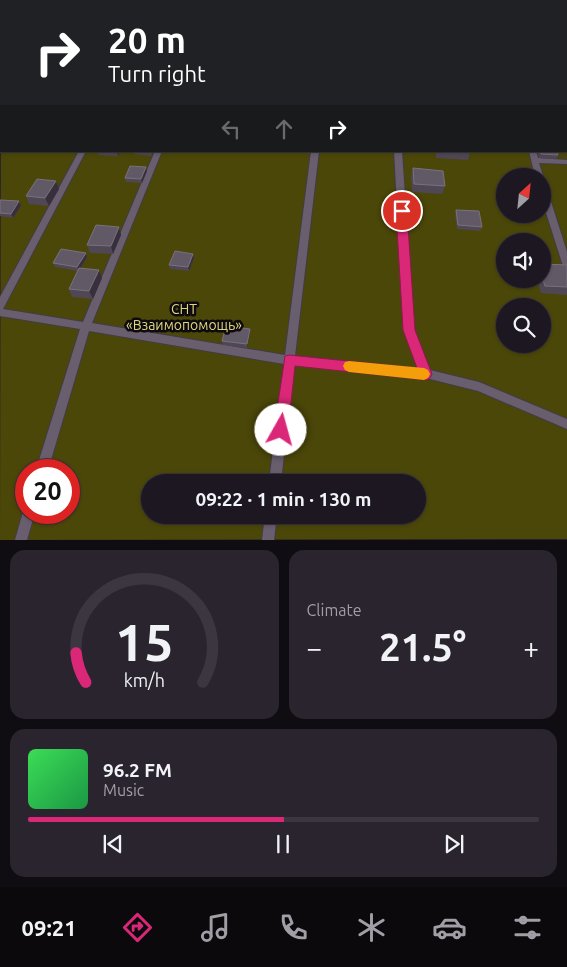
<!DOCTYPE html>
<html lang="en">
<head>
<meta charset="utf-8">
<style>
  body { margin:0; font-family:Ubuntu,sans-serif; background:#2a242e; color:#f1f3f6; height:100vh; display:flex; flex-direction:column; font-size:19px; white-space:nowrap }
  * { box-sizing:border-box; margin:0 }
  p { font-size:16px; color:#a09fa5 }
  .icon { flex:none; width:28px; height:28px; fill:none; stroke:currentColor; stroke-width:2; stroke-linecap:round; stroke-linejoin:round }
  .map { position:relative; height:540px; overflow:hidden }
  .details { display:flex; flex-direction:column; gap:10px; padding:10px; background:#100d12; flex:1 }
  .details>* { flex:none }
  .guide { position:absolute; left:0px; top:0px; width:568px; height:152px; box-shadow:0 1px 4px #0004,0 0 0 1px #3b363f; background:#202124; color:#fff; overflow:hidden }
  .needle { width:32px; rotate:27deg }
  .buttons { position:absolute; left:496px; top:168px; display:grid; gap:10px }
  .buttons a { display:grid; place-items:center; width:55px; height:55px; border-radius:50%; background:#1d1721; box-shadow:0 1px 4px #0004,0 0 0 1px #3b363f; font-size:25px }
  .speed { position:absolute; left:15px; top:459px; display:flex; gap:10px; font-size:25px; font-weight:700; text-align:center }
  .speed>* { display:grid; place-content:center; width:65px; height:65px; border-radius:50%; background:#1d1721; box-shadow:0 1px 4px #0004,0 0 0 1px #3b363f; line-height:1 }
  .speed .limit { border:8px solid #d22; background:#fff; color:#111 }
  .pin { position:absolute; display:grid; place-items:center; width:42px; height:42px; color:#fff; margin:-21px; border:2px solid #fff; border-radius:50%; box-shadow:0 1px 5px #0007 }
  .me { position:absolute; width:55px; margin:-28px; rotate:7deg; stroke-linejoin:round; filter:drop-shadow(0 0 4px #0008) }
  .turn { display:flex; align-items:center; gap:18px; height:105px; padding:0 25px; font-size:22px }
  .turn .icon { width:65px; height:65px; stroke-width:2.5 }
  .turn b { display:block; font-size:35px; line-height:42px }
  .lanes { display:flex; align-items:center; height:48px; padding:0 25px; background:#0003; justify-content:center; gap:25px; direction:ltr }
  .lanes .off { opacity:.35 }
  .big { font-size:38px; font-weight:700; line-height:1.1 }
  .details .tile { flex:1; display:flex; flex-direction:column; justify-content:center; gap:8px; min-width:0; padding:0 18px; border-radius:15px; background:#2a242e }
  .details .dial { align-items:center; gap:0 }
  .dial svg { height:130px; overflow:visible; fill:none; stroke:#3b363f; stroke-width:7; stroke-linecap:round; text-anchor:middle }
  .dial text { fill:#f1f3f6; stroke:none }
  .song { display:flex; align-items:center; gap:15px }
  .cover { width:60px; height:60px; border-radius:8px; background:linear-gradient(135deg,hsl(130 70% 55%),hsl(140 70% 35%)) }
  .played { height:5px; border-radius:2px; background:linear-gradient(90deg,#db2777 50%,#3b363f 50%) }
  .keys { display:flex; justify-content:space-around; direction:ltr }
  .heat { display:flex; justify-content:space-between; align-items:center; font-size:28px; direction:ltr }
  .details .tiles { flex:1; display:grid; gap:10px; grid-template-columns:1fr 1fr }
  .tile:last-child { grid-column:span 2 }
  .trip { position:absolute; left:141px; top:474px; width:285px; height:50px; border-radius:25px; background:#1d1721; box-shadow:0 1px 4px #0004,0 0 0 1px #3b363f; font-weight:700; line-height:50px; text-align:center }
  .tab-bar { display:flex; height:80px; justify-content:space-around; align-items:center; background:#0c090d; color:#a09fa5 }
  .tab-bar .icon { width:35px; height:35px }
  .tab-bar .current { color:#db2777 }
  .tab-bar b { font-size:22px; color:#f1f3f6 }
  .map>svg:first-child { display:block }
  .green { fill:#4b4709; fill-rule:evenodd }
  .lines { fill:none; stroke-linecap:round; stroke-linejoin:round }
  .lane-casing { stroke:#433b47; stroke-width:2 }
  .lane { fill:#685e6e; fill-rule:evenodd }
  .wall { fill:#504755 }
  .shaded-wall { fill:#382f3d }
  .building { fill:#625967; stroke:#79717e }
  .route { fill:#db2777; stroke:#8e194d }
  .slow { fill:#f59e0b }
  .labels { text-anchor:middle; stroke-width:5; stroke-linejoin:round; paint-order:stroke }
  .park-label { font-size:14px; fill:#dcd77b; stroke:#0e0a10 }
</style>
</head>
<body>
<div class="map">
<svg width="567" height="540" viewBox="0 0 567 540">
  <rect width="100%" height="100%" fill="#271f2c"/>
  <path class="green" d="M 567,66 L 567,539 L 0,540 L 1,90 L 1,151 L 566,151 ZM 505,176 L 542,176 L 542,214 L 505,214 ZM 505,241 L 542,241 L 542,279 L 505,279 ZM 505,306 L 542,306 L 542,344 L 505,344 ZM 26,470 L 69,470 L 69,512 L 26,512 ZM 150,482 L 418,482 L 418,515 L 150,515 Z"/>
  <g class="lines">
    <defs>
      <g id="lane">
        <rect x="0" y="66" width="1" height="4"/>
        <rect x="566" y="70" width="1" height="4"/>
        <rect x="0" y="79" width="1" height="5"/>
        <path d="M 79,151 L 86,151 L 3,309 L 83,322 L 155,151 L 162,151 L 92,323 L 285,355 L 311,151 L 319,151 L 295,356 L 419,369 L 404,330 L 394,151 L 402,151 L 414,330 L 430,370 L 479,382 L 567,419 L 567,429 L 478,391 L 426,378 L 294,365 L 281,482 L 269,482 L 284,364 L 89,331 L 48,470 L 36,470 L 80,329 L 0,316 L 0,297 Z"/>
        <path d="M 529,151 L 536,151 L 538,158 L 567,160 L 567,164 L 539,163 L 543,176 L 535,176 Z"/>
        <path d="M 542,184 L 546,186 L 567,252 L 567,269 L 563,266 L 542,200 Z"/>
        <path d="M 26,507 L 26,512 L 35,512 L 27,540 L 15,540 L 23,512 Z"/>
        <path d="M 265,515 L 277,515 L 274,540 L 262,540 Z"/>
      </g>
    </defs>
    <use href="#lane" class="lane-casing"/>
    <use href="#lane" class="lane"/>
  </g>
  <g class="wall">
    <path d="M 97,151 L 120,151 L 118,156 L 98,155 Z"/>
    <path d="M 133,151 L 153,151 L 151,156 L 134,154 Z"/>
    <path d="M 436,151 L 470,151 L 468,160 L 436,158 Z"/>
    <path d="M 537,151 L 557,151 L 558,155 L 556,159 L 539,158 Z"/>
    <path d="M 413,168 L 445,186 L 442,194 L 412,192 L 411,176 Z"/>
    <path d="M 147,171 L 142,183 L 126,182 L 125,178 Z"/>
    <path d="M 56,181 L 59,189 L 49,206 L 29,204 L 26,196 Z"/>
    <path d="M 0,200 L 21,206 L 13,218 L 0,216 Z"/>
    <path d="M 456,210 L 482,227 L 480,231 L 457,229 L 455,214 Z"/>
    <path d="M 119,227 L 121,235 L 113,254 L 90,253 L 87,245 Z"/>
    <path d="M 86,253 L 87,257 L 81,268 L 102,278 L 93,299 L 72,297 L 69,289 L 78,271 L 55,267 L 53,263 Z"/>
    <path d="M 194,258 L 189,271 L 170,269 L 169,265 Z"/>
    <path d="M 542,264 L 567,265 L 567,295 L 541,293 L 537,279 L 542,279 Z"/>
    <path d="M 250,333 L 247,348 L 223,345 L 222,341 Z"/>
  </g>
  <g class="shaded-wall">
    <path d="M 117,151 L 120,151 L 118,156 L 117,152 Z"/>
    <path d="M 146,167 L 147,171 L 142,183 L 141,179 Z"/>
    <path d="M 56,181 L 59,189 L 49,206 L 45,198 Z"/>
    <path d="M 19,201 L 21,206 L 13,218 L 11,214 Z"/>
    <path d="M 119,227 L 121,235 L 113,254 L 111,246 Z"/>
    <path d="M 86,253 L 87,257 L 79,271 L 77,267 Z"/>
    <path d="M 193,254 L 194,258 L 189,271 L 188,267 Z"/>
    <path d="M 99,270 L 102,278 L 93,299 L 89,291 Z"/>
    <path d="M 250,329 L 250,333 L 247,348 L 247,344 Z"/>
  </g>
  <g class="building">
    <rect x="566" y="117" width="1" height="10"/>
    <path d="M 540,151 L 557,151 L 558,155 L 541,154 Z"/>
    <path d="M 130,166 L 146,167 L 141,179 L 125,178 Z"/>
    <path d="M 413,168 L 443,171 L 445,186 L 414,184 Z"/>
    <path d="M 37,179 L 56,181 L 45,198 L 26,196 Z"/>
    <path d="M 0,200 L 19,201 L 11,214 L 0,213 Z"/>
    <path d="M 456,210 L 479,211 L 482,227 L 458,225 Z"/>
    <path d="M 96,225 L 119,227 L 111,246 L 87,245 Z"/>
    <path d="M 61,249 L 86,253 L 77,267 L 53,263 Z"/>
    <path d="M 175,251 L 193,254 L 188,267 L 169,265 Z"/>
    <path d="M 542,264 L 567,265 L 567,287 L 545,286 L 542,276 Z"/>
    <path d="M 79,268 L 99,270 L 89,291 L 69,289 Z"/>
    <path d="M 226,326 L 250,329 L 247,344 L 222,341 Z"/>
  </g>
  <path class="route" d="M 402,207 L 407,211 L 415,330 L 432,374 L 430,378 L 426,380 L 295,366 L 288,430 L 286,435 L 281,437 L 276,435 L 274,430 L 285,356 L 289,355 L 417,368 L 403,330 L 396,211 Z"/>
  <path class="slow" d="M 349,361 L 424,368 L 428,370 L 430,374 L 428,378 L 424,380 L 349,372 L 345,370 L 343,366 L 345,362 Z"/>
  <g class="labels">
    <g class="park-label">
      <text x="184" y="314">СНТ<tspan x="184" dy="16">«Взаимопомощь»</tspan></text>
    </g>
  </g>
</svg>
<div class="buttons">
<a><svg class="needle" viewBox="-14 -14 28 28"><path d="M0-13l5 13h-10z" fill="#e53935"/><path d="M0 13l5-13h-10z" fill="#a09fa5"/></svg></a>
<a><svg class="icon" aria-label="sound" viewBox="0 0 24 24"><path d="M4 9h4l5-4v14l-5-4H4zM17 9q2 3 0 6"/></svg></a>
<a><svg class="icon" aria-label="search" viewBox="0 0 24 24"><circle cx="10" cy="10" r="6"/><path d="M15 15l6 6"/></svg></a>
</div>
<div class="speed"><div class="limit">20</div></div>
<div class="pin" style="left:402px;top:211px;background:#d93025"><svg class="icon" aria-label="arrive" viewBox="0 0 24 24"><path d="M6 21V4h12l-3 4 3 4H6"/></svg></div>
<svg class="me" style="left:281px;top:430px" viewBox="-20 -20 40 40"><circle r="19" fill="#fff"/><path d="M0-13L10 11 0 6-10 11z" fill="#db2777"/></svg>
<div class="trip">09:22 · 1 min · 130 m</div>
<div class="guide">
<div class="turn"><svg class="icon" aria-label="right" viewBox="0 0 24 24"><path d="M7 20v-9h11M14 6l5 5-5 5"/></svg><div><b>20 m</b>Turn right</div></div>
<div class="lanes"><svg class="icon off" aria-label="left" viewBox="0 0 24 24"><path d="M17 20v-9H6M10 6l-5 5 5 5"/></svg><svg class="icon off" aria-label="ahead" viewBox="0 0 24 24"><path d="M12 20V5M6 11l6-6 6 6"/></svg><svg class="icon" aria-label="right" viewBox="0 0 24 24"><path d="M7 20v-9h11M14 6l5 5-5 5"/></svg></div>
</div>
</div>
<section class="details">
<div class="tiles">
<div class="tile dial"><svg viewBox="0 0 100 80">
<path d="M14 69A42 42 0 1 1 86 69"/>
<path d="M14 69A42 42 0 0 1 8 51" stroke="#db2777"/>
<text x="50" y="56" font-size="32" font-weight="700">15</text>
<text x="50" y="72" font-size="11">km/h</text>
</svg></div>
<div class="tile"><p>Climate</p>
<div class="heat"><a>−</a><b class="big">21.5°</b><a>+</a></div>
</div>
<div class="tile">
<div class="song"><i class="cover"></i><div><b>96.2 FM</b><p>Music</p></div></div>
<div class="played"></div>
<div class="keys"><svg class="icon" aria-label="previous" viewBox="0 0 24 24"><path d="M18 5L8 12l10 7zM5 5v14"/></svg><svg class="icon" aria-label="pause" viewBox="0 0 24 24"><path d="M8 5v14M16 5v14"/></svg><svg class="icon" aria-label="next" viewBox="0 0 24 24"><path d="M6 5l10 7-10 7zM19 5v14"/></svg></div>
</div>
</div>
</section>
<nav class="tab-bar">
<b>09:21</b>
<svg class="icon current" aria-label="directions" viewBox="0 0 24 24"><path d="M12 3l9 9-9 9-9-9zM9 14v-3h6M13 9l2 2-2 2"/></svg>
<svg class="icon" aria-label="music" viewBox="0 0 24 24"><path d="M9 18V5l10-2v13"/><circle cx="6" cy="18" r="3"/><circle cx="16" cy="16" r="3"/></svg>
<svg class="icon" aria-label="phone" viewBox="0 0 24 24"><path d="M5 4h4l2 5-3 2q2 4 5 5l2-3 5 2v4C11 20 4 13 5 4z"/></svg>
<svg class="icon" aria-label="climate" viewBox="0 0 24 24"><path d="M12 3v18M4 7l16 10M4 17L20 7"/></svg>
<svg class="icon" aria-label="car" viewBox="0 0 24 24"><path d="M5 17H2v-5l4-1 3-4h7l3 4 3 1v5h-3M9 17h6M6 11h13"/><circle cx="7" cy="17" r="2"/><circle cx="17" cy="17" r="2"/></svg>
<svg class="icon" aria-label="filters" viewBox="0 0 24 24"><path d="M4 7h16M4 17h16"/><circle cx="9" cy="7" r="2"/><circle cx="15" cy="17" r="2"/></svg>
</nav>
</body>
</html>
